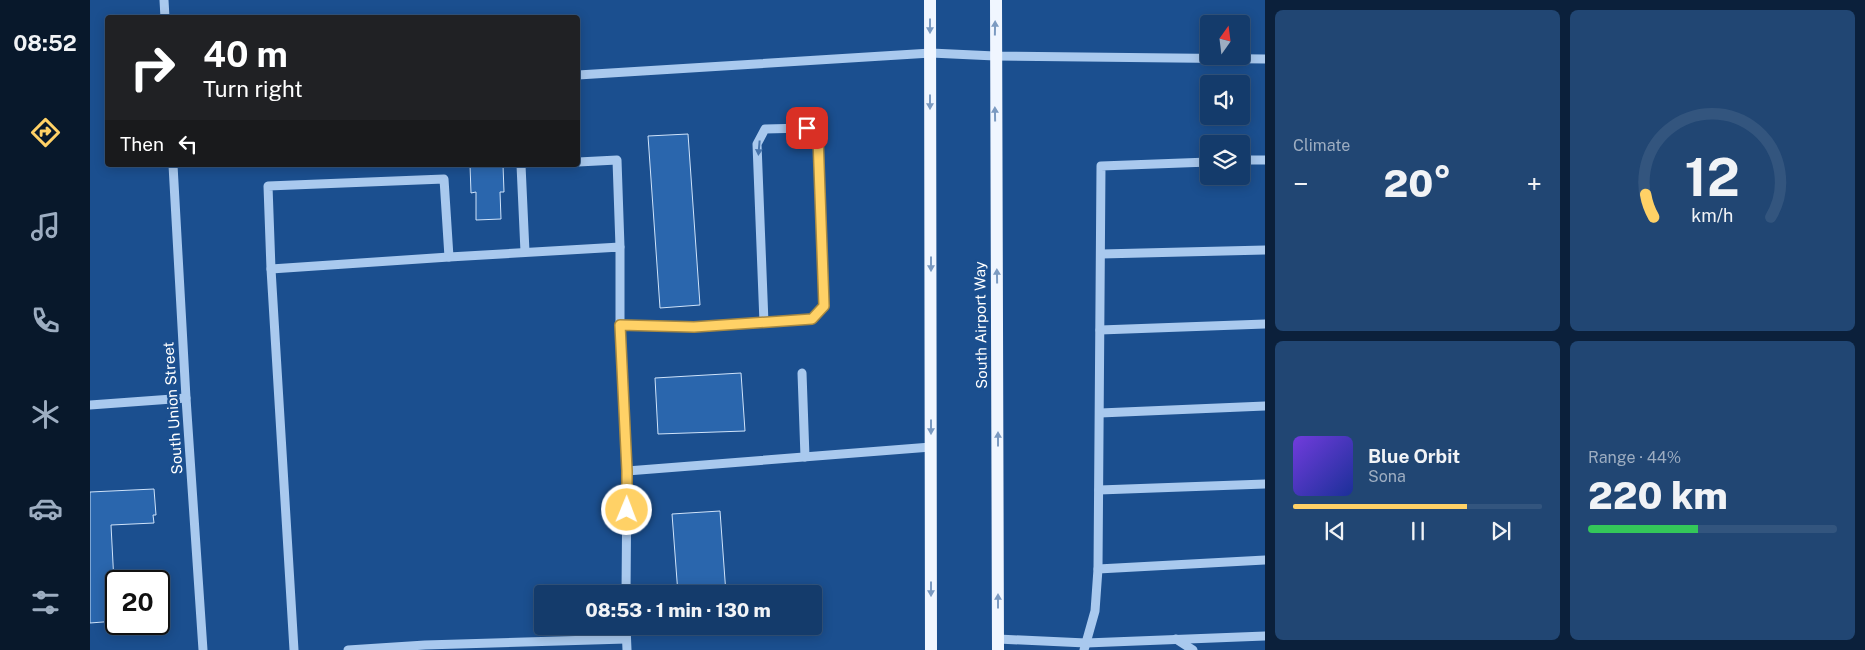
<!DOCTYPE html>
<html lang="en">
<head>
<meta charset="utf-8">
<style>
  body { margin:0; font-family:"Public Sans",sans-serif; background:#214673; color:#f1f3f6; height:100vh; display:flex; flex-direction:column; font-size:19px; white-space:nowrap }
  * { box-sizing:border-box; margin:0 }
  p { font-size:16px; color:#9dadc1 }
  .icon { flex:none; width:28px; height:28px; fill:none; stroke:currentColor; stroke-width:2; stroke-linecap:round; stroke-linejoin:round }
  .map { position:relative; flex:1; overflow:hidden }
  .sheet { display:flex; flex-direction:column; gap:10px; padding:10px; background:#0b203b; width:600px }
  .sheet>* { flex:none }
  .hud { position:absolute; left:15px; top:15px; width:475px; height:152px; border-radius:5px; box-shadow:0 2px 12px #0003,0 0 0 1px #33557e; background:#202124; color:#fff; overflow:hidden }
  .needle { width:32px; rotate:14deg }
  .tools { position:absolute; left:1110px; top:15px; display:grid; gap:10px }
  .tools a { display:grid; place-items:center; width:50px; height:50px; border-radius:5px; background:#143b6b; box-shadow:0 2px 12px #0003,0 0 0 1px #33557e; font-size:25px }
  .speed { position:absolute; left:15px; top:570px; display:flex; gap:10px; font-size:25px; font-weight:700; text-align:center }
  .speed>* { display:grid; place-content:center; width:65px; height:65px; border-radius:50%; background:#143b6b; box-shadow:0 2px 12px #0003,0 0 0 1px #33557e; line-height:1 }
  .speed .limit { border:2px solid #111; border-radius:8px; background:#fff; color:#111 }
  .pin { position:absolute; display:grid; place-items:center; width:42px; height:42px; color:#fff; margin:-21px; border-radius:10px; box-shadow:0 2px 8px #0006 }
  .me { position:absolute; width:55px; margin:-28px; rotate:1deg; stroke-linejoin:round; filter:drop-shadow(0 0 4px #0008) }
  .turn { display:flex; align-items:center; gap:18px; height:105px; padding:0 15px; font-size:22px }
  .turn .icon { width:65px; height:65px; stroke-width:2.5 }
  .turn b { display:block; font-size:35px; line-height:42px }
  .then { display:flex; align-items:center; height:48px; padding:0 15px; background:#0003; gap:10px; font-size:19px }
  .big { font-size:38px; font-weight:800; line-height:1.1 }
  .sheet .card { flex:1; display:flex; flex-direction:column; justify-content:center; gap:8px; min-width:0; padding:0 18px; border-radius:8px; background:#214673 }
  .sheet .dial { align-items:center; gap:0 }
  .dial svg { height:130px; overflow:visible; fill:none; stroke:#33557e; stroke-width:7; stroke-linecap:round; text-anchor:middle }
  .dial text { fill:#f1f3f6; stroke:none }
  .song { display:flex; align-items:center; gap:15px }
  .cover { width:60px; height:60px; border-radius:8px; background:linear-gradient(135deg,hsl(260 70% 55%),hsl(230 70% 35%)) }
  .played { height:5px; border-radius:2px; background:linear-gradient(90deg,#ffd166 70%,#33557e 70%) }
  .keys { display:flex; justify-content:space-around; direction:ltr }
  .heat { display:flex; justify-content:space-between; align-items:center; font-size:28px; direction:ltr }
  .charge { height:8px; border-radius:4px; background:linear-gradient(90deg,#34c759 44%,#33557e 0) }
  .sheet .tiles { flex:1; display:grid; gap:10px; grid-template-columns:repeat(2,1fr) }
  .trip { position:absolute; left:444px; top:585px; width:288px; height:50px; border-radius:5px; background:#143b6b; box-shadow:0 2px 12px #0003,0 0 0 1px #33557e; font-weight:800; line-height:50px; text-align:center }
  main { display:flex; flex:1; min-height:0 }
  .menu { display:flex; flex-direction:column; width:90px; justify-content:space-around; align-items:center; background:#08182b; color:#9dadc1 }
  .menu .icon { width:35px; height:35px }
  .menu .active { color:#ffd166 }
  .menu b { font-size:22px; color:#f1f3f6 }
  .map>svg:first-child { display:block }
  .building { fill:#2a66ad; stroke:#cfe3fa }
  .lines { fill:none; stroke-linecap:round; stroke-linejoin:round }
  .minor { stroke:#a9c9ee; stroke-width:9 }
  .major { stroke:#f0f6ff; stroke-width:12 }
  .oneway { fill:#7b9ac1 }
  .oneway2 { fill:#4674ac }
  .route-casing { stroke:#a68842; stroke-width:12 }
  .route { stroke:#ffd166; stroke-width:9 }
  .labels { text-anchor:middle; stroke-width:5; stroke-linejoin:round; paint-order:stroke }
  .street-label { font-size:15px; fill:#fff; stroke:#1b4f8f }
</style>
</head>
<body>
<main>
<nav class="menu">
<b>08:52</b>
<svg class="icon active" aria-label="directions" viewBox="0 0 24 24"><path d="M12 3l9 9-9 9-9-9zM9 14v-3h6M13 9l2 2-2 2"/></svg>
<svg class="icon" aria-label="music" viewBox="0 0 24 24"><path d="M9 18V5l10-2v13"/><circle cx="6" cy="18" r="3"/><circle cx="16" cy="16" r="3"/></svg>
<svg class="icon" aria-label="phone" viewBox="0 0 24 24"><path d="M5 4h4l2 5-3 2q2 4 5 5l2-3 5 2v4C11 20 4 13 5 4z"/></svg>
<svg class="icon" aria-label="climate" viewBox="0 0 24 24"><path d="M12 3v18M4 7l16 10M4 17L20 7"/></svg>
<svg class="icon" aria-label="car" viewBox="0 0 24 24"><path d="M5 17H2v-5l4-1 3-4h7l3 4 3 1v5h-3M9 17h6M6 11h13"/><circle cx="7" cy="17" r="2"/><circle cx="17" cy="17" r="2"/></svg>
<svg class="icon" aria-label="filters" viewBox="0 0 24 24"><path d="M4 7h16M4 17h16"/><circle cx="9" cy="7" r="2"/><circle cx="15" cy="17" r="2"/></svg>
</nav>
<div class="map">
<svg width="1175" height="650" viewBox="0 0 1175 650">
  <rect width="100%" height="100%" fill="#1b4f8f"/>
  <g class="building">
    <path d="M 598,134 L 610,305 L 570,308 L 558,136 Z"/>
    <path d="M 380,165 L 413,165 L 414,192 L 410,192 L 411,219 L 386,220 L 386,192 L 381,193 Z"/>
    <path d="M 651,373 L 655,431 L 568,434 L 565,378 Z"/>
    <path d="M 64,489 L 66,515 L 63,515 L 64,523 L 21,525 L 26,621 L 0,623 L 0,492 Z"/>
    <path d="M 630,511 L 636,594 L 588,594 L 582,514 Z"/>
  </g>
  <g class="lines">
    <g class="minor">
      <path d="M 74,0 L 75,18"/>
      <path d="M 488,75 L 841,53 L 905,56 L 1175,59"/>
      <path d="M 1151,160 L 1175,160"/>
      <path d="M 488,162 L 527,160 L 530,247"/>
      <path d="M 83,165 L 96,398 L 113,650"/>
      <path d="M 431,165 L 435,252"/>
      <path d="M 1011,254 L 1175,250"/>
      <path d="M 181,269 L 178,186 L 354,179 L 359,257"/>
      <path d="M 530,325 L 604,327 L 722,319 L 734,306 L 728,137 L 717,128 L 675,129 L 667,144 L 674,323"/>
      <path d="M 1010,330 L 1175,324"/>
      <path d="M 712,373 L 715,457"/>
      <path d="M 0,405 L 96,398"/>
      <path d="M 1010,413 L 1175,406"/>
      <path d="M 1009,490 L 1175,484"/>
      <path d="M 1008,569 L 1175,560"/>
      <path d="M 536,594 L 537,471 L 841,447"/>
      <path d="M 536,626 L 537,650"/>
      <path d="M 908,639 L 996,643 L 1175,636"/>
      <path d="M 1086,639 L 1103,650"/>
      <path d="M 204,650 L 181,269 L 359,257 L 530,247 L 530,325 L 537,471"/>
      <path d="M 258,650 L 335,645 L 536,639"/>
      <path d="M 994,650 L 1005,611 L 1008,569 L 1011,166 L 1119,162"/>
    </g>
    <g class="major">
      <path d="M 840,0 L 841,650"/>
      <path d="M 906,0 L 908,650"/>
    </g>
  </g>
  <defs><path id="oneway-solid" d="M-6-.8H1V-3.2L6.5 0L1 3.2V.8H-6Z" transform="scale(1.25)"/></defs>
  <g class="oneway">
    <use href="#oneway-solid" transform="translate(840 26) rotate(90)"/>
    <use href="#oneway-solid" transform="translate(905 28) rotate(-89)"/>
    <use href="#oneway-solid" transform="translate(840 102) rotate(90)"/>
    <use href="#oneway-solid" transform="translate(905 114) rotate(-91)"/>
    <use href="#oneway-solid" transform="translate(841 264) rotate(90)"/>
    <use href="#oneway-solid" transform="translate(907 276) rotate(-91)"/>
    <use href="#oneway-solid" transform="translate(841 427) rotate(90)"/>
    <use href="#oneway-solid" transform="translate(908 439) rotate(-90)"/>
    <use href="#oneway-solid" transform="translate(841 589) rotate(90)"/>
    <use href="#oneway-solid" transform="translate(908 601) rotate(-90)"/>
  </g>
  <use class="oneway2" href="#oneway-solid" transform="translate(669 148) rotate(95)"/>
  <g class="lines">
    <defs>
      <path id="route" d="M 537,510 L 537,471 L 530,325 L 604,327 L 722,319 L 734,306 L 728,137 L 717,128"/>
    </defs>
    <use href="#route" class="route-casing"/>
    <use href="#route" class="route"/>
  </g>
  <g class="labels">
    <g class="street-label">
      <text transform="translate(891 325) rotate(-91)" y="5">South Airport Way</text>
      <text transform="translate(83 408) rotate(-94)" y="5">South Union Street</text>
    </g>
  </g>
</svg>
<div class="tools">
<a><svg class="needle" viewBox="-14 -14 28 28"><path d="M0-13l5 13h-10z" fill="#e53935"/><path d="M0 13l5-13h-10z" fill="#9dadc1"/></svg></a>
<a><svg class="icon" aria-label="sound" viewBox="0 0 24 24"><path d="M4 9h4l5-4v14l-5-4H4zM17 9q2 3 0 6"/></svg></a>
<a><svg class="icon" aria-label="layers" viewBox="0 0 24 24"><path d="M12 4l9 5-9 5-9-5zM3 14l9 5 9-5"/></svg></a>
</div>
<div class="speed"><div class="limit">20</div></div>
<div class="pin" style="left:717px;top:128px;background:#d93025"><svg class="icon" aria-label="arrive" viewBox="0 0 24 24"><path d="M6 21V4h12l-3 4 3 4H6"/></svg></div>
<svg class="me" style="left:537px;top:510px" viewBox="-20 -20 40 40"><circle r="17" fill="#ffd166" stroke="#fff" stroke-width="3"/><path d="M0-11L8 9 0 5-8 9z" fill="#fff"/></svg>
<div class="trip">08:53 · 1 min · 130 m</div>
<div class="hud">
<div class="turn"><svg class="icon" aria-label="right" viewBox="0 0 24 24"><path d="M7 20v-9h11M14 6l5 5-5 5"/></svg><div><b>40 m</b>Turn right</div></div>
<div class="then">Then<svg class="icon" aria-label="left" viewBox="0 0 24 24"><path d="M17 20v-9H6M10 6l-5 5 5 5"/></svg></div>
</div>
</div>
<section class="sheet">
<div class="tiles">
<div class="card"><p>Climate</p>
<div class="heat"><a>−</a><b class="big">20°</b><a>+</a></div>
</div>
<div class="card dial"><svg viewBox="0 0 100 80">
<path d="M14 69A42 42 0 1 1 86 69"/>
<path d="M14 69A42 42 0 0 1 9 55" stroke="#ffd166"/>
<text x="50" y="56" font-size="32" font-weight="700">12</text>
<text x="50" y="72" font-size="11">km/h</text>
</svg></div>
<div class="card">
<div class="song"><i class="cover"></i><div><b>Blue Orbit</b><p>Sona</p></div></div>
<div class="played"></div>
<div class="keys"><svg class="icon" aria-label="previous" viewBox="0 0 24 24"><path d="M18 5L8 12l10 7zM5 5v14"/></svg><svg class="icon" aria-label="pause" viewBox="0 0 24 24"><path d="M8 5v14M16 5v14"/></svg><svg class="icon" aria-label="next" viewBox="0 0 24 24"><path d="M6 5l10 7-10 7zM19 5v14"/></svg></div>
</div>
<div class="card"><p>Range · 44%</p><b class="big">220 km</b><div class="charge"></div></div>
</div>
</section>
</main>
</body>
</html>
